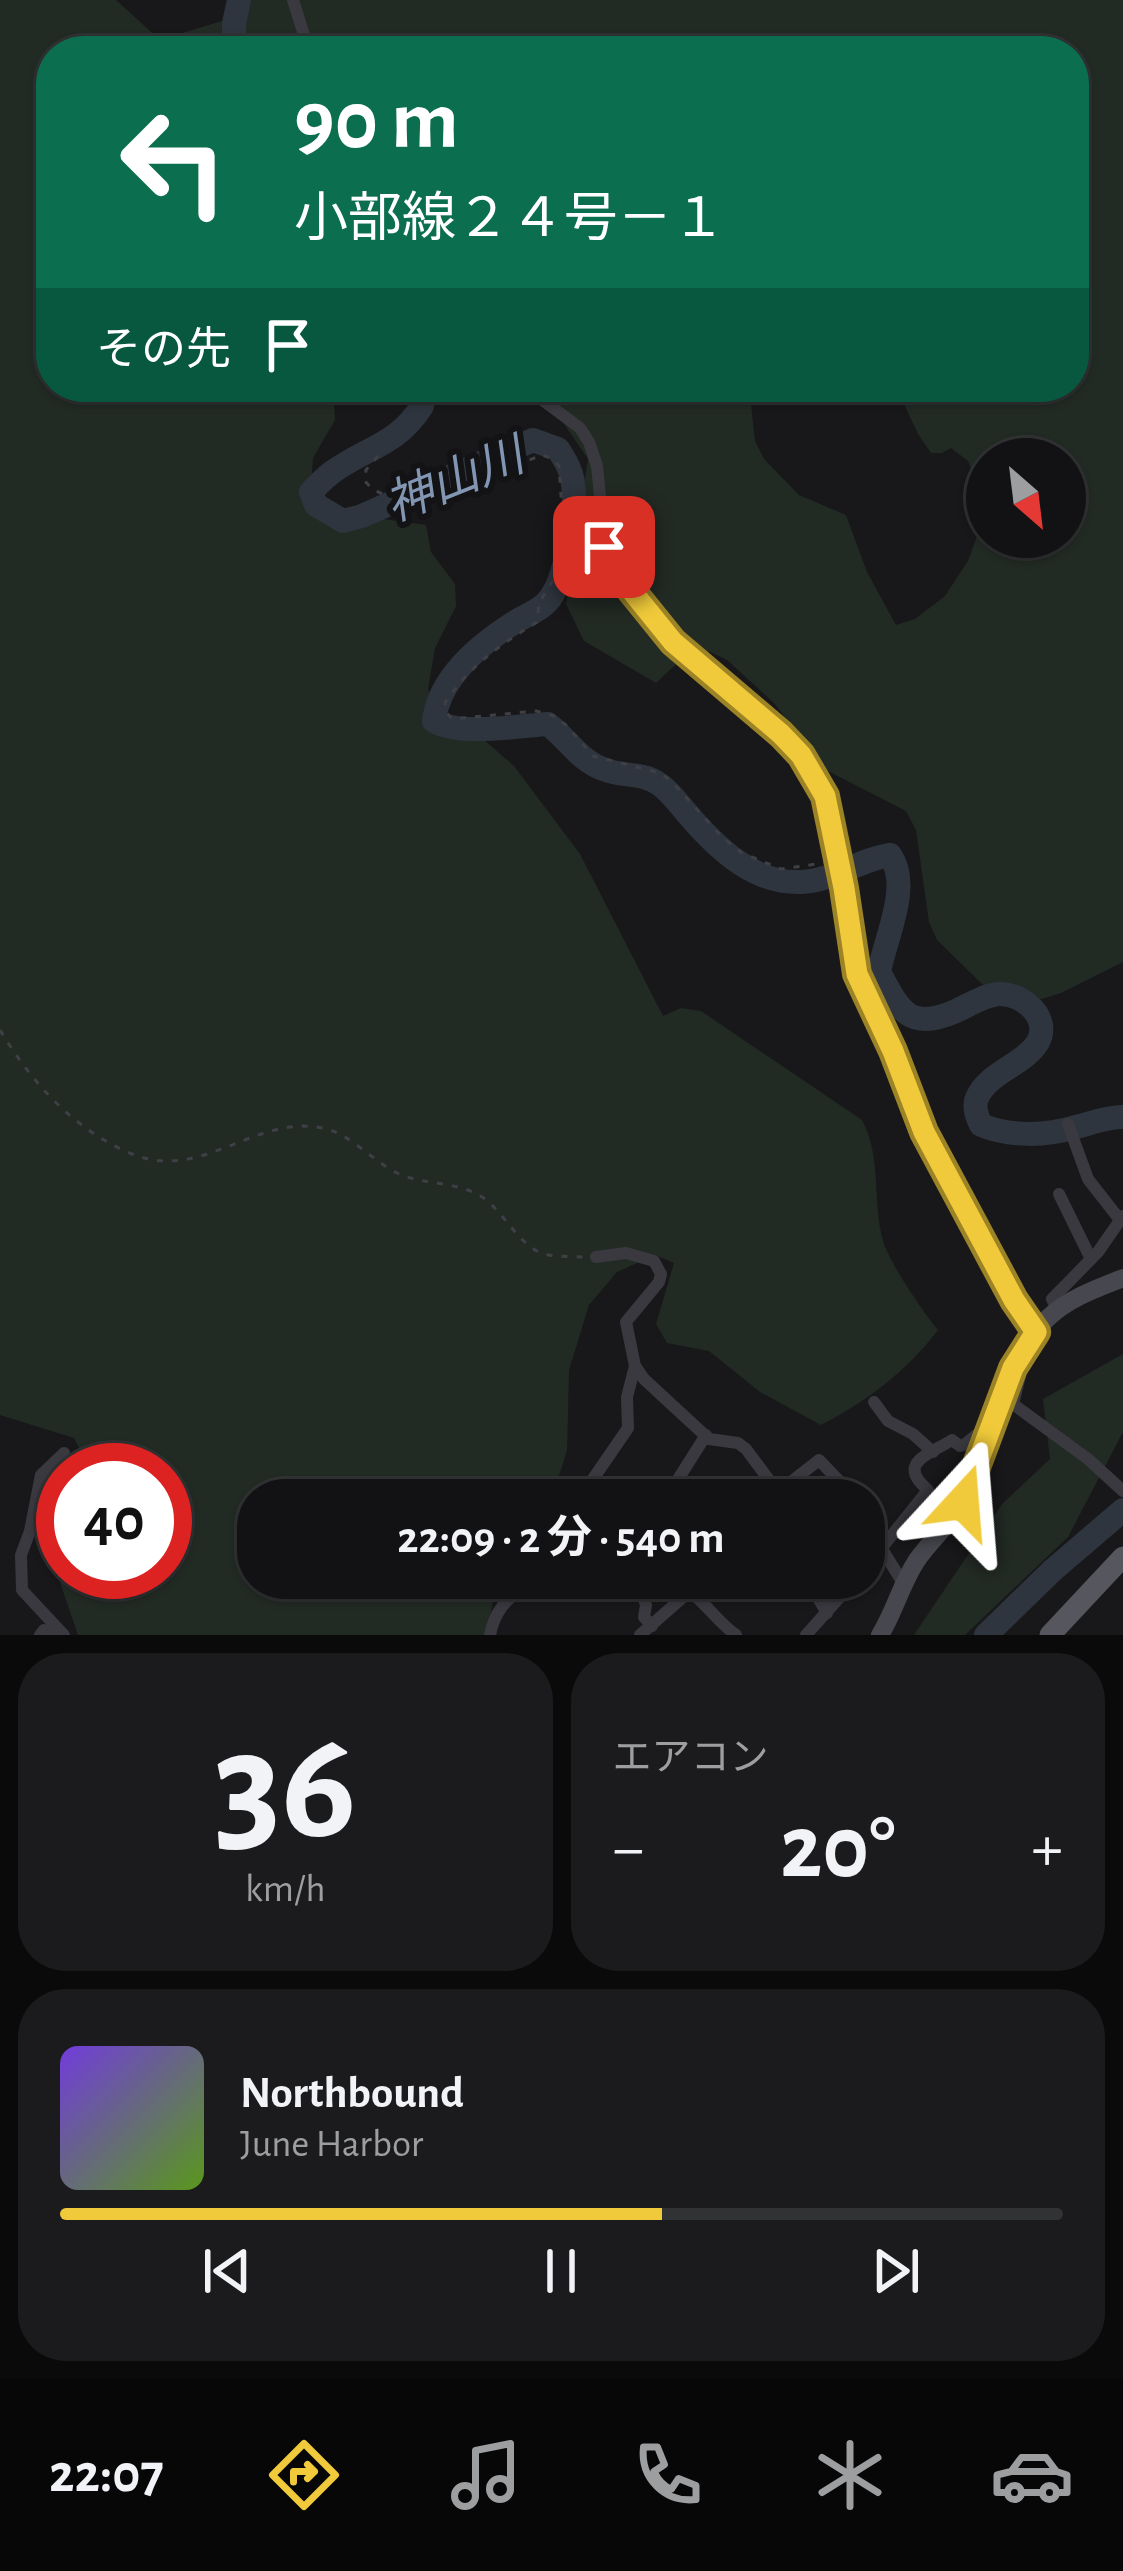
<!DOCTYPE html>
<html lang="ja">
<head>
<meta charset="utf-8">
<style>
  body { margin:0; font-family:"Alegreya Sans","Noto Sans JP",sans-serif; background:#1b1b1d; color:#f1f3f6; height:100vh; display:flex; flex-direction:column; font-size:45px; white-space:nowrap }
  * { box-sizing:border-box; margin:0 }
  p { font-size:39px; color:#9c9ea0 }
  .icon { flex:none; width:66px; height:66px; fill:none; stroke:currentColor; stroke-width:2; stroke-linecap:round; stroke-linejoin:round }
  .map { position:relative; height:1635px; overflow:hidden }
  .drawer { display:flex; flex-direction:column; gap:18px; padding:18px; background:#0a0a0b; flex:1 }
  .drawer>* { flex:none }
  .top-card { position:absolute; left:36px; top:36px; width:1053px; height:366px; border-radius:48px; box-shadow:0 3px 9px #0004,0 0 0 3px #313234; background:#0b6e4f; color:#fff; overflow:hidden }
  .needle { width:78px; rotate:152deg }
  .tools { position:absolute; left:966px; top:438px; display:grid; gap:24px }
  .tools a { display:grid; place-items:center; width:120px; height:120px; border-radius:50%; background:#121214; box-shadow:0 3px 9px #0004,0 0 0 3px #313234; font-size:60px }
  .speed { position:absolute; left:36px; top:1443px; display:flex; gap:24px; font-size:60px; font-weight:700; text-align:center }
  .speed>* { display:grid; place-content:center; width:156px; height:156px; border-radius:50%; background:#121214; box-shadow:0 3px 9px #0004,0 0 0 3px #313234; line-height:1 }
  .speed .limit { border:18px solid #d22; background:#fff; color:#111 }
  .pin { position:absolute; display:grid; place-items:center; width:102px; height:102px; color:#fff; margin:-51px; border-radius:24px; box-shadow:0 6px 18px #0006 }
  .me { position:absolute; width:132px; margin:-66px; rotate:19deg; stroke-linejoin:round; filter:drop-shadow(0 0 9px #0008) }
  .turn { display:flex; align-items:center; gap:42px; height:252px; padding:0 60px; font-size:54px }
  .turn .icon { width:156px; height:156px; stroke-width:2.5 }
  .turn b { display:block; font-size:84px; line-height:102px }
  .then { display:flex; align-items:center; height:114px; padding:0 60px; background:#0003; gap:24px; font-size:45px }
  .big { font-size:90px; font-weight:700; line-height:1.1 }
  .drawer .card { flex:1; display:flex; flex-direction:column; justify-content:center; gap:18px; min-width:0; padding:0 42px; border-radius:48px; background:#1b1b1d }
  .drawer .dial { align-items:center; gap:0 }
  .dial b { font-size:156px; line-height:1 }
  .song { display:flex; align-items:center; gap:36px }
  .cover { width:144px; height:144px; border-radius:18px; background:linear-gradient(135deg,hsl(260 70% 55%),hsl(90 70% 35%)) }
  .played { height:12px; border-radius:6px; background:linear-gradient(90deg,#f0ca3a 60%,#313234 60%) }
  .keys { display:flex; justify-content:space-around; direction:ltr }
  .heat { display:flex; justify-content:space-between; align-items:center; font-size:66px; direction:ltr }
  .drawer .tiles { flex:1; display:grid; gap:18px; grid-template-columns:1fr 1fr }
  .card:last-child { grid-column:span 2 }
  .trip { position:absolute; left:237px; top:1479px; width:648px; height:120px; border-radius:48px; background:#121214; box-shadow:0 3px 9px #0004,0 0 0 3px #313234; font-weight:700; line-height:120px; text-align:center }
  .tabs { display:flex; height:192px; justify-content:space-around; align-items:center; background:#070708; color:#9c9ea0 }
  .tabs .icon { width:84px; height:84px }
  .tabs .selected { color:#f0ca3a }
  .tabs b { font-size:54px; color:#f1f3f6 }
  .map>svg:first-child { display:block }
  .green { fill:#222a24; fill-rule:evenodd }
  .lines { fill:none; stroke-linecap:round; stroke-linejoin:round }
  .river { stroke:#2e353e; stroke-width:24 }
  .path { stroke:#3f4046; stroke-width:3; stroke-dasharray:6 9; stroke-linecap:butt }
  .street { stroke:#39393f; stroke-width:12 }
  .secondary { stroke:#47484f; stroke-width:18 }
  .primary { stroke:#55565e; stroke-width:21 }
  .route-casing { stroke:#9c8326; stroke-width:30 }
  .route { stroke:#f0ca3a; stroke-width:21 }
  .labels { text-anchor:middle; stroke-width:12; stroke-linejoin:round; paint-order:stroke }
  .water-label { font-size:48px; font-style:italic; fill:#8296b4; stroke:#131315 }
</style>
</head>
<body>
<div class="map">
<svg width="1123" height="1635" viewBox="0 0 1123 1635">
  <rect width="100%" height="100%" fill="#18181a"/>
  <g class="green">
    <path d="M 0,0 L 116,0 L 160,40 L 241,15 L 242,0 L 1123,0 L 1123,962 L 1061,993 L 1022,1005 L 982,984 L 937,940 L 929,922 L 916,830 L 906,811 L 826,770 L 774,703 L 727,660 L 708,651 L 688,653 L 656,683 L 584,641 L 566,604 L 588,459 L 539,387 L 749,387 L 755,441 L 764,459 L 799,495 L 846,515 L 867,572 L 896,625 L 915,619 L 945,596 L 968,561 L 986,511 L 968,461 L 951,448 L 942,453 L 931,453 L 918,434 L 896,387 L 1074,387 L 1074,51 L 51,51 L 51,387 L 333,387 L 335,420 L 313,458 L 310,497 L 347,514 L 426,525 L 431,552 L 455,584 L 456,606 L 435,648 L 428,689 L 436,706 L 447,723 L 483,739 L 514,766 L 580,854 L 663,1016 L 681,1008 L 701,1011 L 862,1120 C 882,1157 872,1201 883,1241 C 889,1262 923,1312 938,1330 C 907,1371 866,1402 821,1425 L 760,1392 L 709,1351 L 667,1343 L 656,1324 L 674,1263 L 655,1255 L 617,1272 L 589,1305 L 569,1370 L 567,1451 L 551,1500 L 258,1500 L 258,1578 L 507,1578 L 493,1601 L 487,1635 L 78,1635 L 51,1556 L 63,1521 L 63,1572 L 165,1572 L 165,1470 L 80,1470 L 84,1458 L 74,1438 L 0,1415 ZM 987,459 L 1065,459 L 1065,537 L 987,537 Z"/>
    <path d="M 1123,1354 L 1123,1432 L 1068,1537 L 965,1635 L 914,1635 L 1002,1504 L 1050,1459 L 1043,1399 Z"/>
  </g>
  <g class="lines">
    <g class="river">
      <path d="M 234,51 L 234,24 L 239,0"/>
      <path d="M 407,387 L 419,398 L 422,406 C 397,445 368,447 334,471 C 326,476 318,485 311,492 L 316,505 L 343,521 L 362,516 L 533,440 L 558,449 C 565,460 572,471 573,484 C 577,511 566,582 547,602 C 539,611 526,615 515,622 C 480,644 439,677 434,721 C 459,736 518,726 548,724 C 569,740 580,762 606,770 C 625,777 642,772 659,784 C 672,793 681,807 691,818 C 719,850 755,884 801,882 C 833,881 860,859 890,855 C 912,886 885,938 879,972 C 899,1010 909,1032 956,1011 C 969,1005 984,995 999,994 C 1023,993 1051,1018 1038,1042 C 1024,1065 988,1072 977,1098 C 973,1107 977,1117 981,1125 C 1010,1137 1046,1136 1076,1127 C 1092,1123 1106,1117 1123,1117"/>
      <path d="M 986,1635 L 1053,1570 L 1123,1510"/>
    </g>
    <g class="path">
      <path d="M 378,456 L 366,470 L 365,481 C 373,491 382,495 394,496 L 451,472 L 472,482 L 542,455 L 553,459 L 559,466 L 563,524 L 553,580 L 539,603 L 537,622 C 500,645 469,666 445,703 L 447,713 L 452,719 L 536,711 L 554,716 L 566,725 L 593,756 L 660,773 L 671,781 L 722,837 L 742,853 L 781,869 L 824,863"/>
      <path d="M 0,1030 C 32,1083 74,1130 132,1154 C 203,1183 258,1111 327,1129 C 352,1136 373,1161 397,1173 C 424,1186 459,1180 485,1199 C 504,1214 516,1239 537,1251 C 551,1258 568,1256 583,1257"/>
    </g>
    <g class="street">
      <path d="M 293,0 L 309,51"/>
      <path d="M 525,387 L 580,428 L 589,442 L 597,466 L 605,546 L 614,569 L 673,642 L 780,733 L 801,755 L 825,796 L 845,888 L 857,974 L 893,1051 L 924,1132 L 1014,1300 L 1036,1332"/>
      <path d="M 1068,1124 L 1088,1179 L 1120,1220"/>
      <path d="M 1059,1194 L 1091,1259"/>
      <path d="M 596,1257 L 626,1253 L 654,1261 L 661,1274 L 659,1282 L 626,1322 L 635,1366 L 644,1379 L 709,1439 L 738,1443 L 746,1449 L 778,1492"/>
      <path d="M 1058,1311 L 1052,1299 L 1098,1252 L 1123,1216"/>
      <path d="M 1013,1368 L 1021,1372 L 1013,1404 L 1088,1459 L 1123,1491"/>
      <path d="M 874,1402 L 888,1421 L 913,1434 L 933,1452"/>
      <path d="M 64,1453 L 41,1475 L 30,1531 L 21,1555 L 22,1590 L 64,1635"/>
      <path d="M 582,1500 L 582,1495 L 628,1428 L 627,1397 L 635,1366"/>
      <path d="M 665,1500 L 706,1435"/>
      <path d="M 768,1500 L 819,1460 L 842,1484 L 852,1500"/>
      <path d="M 864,1520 L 903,1583"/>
      <path d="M 864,1570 L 928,1490 C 896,1463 928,1455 952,1440 L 960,1446 L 964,1445 L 990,1424"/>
      <path d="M 636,1578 L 646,1605 L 644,1617 L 652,1626"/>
      <path d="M 806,1578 L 827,1613"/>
      <path d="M 690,1591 C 707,1605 719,1623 736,1635"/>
      <path d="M 40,1635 L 44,1630 L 58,1635"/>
      <path d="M 490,1635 C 496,1604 512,1597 534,1578"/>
      <path d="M 640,1635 L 690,1591 L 700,1578"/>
      <path d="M 806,1635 L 857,1578"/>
    </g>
    <path class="secondary" d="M 880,1635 C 895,1611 901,1584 917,1560 C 931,1540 951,1523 963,1502 C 972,1486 976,1465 982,1449 C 997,1405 1013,1349 1049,1317 C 1069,1298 1098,1288 1123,1278"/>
    <path class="primary" d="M 1050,1635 L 1123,1557"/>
  </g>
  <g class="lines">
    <defs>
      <path id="route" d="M 604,547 L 614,569 L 673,642 L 781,734 L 801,755 L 825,796 L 844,888 L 857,974 L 893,1051 L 924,1132 L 1014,1300 L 1036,1332 L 1013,1368 L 963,1502"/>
    </defs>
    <use href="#route" class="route-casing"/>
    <use href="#route" class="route"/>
  </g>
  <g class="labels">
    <g class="water-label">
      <text transform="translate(454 479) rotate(-22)" y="17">神山川</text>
    </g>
  </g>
</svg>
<div class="tools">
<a><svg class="needle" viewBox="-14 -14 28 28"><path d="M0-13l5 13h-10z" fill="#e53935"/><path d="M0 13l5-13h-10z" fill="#9c9ea0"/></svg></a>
</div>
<div class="speed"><div class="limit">40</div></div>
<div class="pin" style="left:604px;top:547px;background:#d93025"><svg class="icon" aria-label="arrive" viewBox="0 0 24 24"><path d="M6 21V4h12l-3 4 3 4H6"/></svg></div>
<svg class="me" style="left:963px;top:1502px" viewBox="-20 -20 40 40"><path d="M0-17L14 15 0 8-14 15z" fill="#f0ca3a" stroke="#fff" stroke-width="4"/></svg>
<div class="trip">22:09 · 2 分 · 540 m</div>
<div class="top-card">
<div class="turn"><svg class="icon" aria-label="left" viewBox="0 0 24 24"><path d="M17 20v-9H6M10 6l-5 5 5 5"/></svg><div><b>90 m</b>小部線２４号－１</div></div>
<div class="then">その先<svg class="icon" aria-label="arrive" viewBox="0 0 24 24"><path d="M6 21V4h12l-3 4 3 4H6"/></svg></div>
</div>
</div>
<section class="drawer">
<div class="tiles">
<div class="card dial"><b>36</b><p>km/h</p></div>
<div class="card"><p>エアコン</p>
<div class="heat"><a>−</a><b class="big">20°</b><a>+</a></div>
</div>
<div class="card">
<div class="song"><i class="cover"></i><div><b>Northbound</b><p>June Harbor</p></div></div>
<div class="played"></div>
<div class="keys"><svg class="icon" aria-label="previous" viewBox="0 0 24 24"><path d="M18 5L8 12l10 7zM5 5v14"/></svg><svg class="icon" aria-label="pause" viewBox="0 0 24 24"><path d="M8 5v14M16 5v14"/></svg><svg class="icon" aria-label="next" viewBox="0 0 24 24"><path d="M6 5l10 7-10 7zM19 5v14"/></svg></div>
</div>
</div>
</section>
<nav class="tabs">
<b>22:07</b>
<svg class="icon selected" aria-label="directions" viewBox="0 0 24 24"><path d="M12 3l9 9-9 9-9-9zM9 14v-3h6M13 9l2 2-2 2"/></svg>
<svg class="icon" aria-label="music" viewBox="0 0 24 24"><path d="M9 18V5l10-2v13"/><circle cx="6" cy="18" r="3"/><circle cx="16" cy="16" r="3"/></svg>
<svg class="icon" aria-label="phone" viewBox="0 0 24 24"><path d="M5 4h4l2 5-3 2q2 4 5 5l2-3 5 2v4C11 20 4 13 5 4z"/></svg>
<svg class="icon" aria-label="climate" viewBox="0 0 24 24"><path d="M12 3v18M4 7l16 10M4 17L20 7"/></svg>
<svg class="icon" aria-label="car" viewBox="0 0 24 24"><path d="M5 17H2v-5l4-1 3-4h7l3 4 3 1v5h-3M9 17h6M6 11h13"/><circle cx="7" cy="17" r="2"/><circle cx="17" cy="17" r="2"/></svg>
</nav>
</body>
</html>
